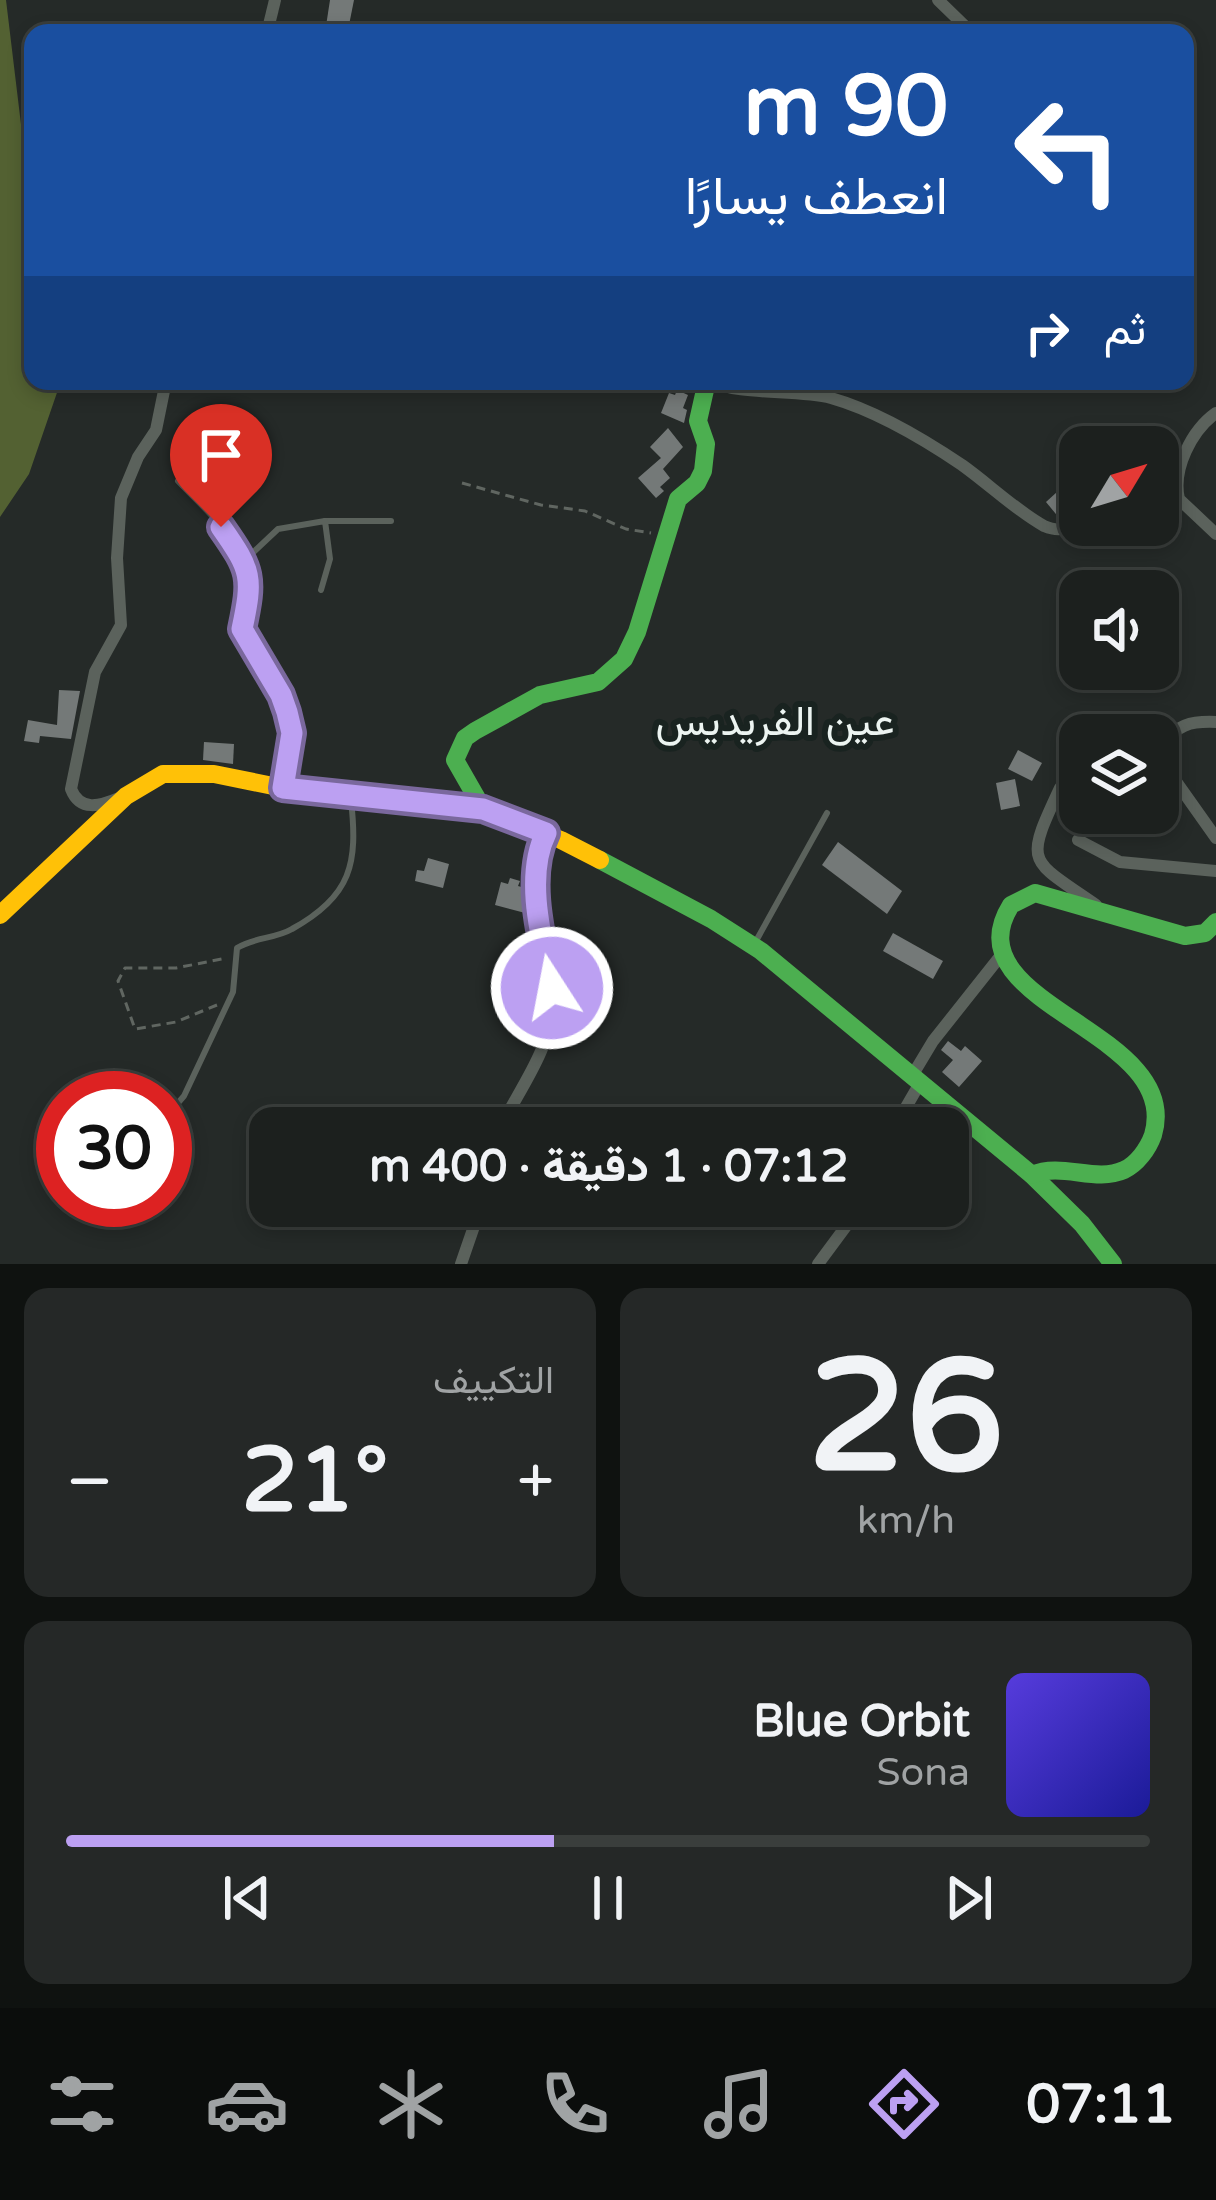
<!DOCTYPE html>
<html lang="ar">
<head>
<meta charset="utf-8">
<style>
  body { margin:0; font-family:"Varela Round",Vazirmatn,sans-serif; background:#252827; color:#f1f3f6; direction:rtl; height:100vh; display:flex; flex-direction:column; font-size:45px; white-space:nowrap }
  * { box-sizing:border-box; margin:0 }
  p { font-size:39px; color:#a0a3a4 }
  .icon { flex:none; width:66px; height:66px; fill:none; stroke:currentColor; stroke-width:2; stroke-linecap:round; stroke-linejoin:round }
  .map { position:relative; height:1264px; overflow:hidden; direction:ltr }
  .sheet { display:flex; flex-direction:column; gap:24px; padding:24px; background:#0f1210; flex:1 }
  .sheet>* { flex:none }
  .top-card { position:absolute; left:24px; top:24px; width:1170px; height:366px; border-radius:24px; box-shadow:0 6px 18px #0003,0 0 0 3px #3a3e3c; direction:rtl; background:#1a4fa0; color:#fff; overflow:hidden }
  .needle { width:78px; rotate:52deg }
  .controls { position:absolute; left:1059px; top:426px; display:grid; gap:24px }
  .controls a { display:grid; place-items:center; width:120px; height:120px; border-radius:24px; background:#1c201e; box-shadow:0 6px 18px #0003,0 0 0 3px #3a3e3c; font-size:60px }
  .speed { position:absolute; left:36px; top:1071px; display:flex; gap:24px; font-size:60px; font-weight:700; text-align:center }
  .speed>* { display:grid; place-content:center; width:156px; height:156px; border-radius:50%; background:#1c201e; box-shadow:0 6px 18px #0003,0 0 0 3px #3a3e3c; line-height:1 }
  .speed .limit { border:18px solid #d22; background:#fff; color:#111 }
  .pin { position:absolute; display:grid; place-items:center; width:102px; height:102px; color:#fff; margin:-123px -51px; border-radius:50% 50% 50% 0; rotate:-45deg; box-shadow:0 0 12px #0007 }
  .pin .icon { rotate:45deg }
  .me { position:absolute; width:132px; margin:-66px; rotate:349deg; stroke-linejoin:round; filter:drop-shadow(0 0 9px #0008) }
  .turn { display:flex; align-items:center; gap:42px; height:252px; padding:0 48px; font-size:54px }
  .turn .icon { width:156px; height:156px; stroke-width:2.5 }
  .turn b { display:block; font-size:84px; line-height:102px }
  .then { display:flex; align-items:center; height:114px; padding:0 48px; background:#0003; gap:24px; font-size:45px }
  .big { font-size:90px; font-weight:800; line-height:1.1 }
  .sheet .tile { flex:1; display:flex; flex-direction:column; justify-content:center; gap:18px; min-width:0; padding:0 42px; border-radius:24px; background:#252827 }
  .sheet .dial { align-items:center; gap:0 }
  .dial b { font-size:156px; line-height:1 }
  .song { display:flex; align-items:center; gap:36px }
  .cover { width:144px; height:144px; border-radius:18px; background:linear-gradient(135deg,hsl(250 70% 55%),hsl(240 70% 35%)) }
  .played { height:12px; border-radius:6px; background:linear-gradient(90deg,#bca0f2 45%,#3a3e3c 45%) }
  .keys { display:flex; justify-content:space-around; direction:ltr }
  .heat { display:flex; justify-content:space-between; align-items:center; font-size:66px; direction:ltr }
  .sheet .tiles { flex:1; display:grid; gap:24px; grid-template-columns:1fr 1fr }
  .tile:last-child { grid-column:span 2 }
  .trip { position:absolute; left:249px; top:1107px; width:720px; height:120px; border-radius:24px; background:#1c201e; box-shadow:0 6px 18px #0003,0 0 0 3px #3a3e3c; font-weight:800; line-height:120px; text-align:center; direction:rtl }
  .dock { display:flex; height:192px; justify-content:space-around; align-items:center; background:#0b0d0c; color:#a0a3a4 }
  .dock .icon { width:84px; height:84px }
  .dock .selected { color:#bca0f2 }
  .dock b { font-size:54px; color:#f1f3f6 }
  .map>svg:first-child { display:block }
  .forest { fill:#536132 }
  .building { fill:#747978 }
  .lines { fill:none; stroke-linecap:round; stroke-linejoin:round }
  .path { stroke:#606661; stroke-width:3; stroke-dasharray:9 6; stroke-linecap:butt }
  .lane { stroke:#5b625c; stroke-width:6 }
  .street { stroke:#5b625c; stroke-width:12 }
  .fast { stroke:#4caf50; stroke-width:18 }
  .slow { stroke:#ffc107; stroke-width:18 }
  .route-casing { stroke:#7a689d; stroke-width:30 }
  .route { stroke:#bca0f2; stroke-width:21 }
  .labels { text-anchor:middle; stroke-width:12; stroke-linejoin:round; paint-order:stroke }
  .quarter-label { font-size:42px; fill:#ecf4f1; stroke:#192320 }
</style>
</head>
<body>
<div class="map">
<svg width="1216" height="1264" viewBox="0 0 1216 1264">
  <rect width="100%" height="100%" fill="#252a28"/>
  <path class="forest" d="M 0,0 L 6,0 L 23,141 L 33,189 L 33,381 L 61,381 L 29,474 L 0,517 Z"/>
  <g class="building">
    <path d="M 330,0 L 354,0 L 348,30 L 326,26 Z"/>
    <path d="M 677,390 L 688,395 L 683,408 L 687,410 L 684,423 L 661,413 L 669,393 L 675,395 Z"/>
    <path d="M 668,428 L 683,447 L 663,469 L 670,478 L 660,487 L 664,491 L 656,498 L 638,478 L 661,458 L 650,447 Z"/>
    <path d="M 260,448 L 264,449 L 266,472 L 234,472 L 234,467 L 230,467 L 230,449 Z"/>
    <path d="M 1080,471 L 1080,507 L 1060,519 L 1046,502 Z"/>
    <path d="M 59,690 L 80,691 L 71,739 L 40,736 L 39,743 L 24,741 L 28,720 L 57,725 Z"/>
    <path d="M 204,742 L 234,744 L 233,764 L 203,760 Z"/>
    <path d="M 1018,750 L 1042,763 L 1032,781 L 1008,769 Z"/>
    <path d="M 1015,779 L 1020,806 L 1001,810 L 996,783 Z"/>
    <path d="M 838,842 L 902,891 L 887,914 L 822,865 Z"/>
    <path d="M 428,858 L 449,864 L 443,888 L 415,881 L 417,870 L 424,871 Z"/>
    <path d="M 510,878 L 520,881 L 518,886 L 525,888 L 529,914 L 495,905 L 501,882 L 508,884 Z"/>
    <path d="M 893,933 L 943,961 L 933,979 L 883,951 Z"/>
    <path d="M 948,1041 L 961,1051 L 965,1046 L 982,1061 L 959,1087 L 942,1072 L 953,1060 L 941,1050 Z"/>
  </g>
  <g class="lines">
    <g class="path">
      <path d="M 179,388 L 209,381"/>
      <path d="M 462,483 L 541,505 L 585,511 L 626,529 L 651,533"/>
      <path d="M 217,1005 L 176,1022 L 135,1029 L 118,981 L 125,968 L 176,968 L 227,958"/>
    </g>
    <g class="lane">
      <path d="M 178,481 C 205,510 253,548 251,592 C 250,603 244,618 242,629 C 279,698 299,702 284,786"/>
      <path d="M 325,521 L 391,521"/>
      <path d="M 244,561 L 278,529 L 325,521 L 330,559 L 321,590"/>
      <path d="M 756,941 L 827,813"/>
      <path d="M 165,1118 L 184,1096 L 233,992 L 237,948 C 254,937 275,939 292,929 C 352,896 358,863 351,800"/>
    </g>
    <g class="street">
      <path d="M 938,0 L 972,33"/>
      <path d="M 267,33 L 275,0"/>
      <path d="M 714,381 C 735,396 798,389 831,398 C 877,411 922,438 962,465 C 990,485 1014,509 1044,526 C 1061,533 1067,529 1080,517"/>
      <path d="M 1216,413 C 1192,430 1172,469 1179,499 L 1216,534"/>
      <path d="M 1158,496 L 1179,499"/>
      <path d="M 1216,722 C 1193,721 1173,724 1164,748 L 1170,773 L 1216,838"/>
      <path d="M 1060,788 C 1024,865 1028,858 1096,905"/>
      <path d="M 119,798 C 100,806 80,812 71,789 L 95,672 L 121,625 L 117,558 L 121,498 L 138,457 L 156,430 L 166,381"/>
      <path d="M 1078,840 L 1120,862 L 1216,871"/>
      <path d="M 912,1076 L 933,1041 L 1002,954"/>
      <path d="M 500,1128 C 521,1086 552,1048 553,999 C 553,945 520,886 546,833"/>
      <path d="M 894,1128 L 920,1083"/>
      <path d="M 461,1264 L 481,1206"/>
      <path d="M 818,1264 L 861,1206"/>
    </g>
    <g class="fast">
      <path d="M 483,809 L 455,760 L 465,738 L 475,731 L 540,695 L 598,682 L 624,659 L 637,632 L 678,499 L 697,483 L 703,471 L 706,444 L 698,421 L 707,381"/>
      <path d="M 600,860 L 711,919 L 761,951 L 1032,1175 L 1082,1224 L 1113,1264"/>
      <path d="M 1032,1175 C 1062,1162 1095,1183 1124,1170 C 1137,1164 1148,1149 1153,1135 C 1184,1030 948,1005 1011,905 L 1035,893 L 1185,936 L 1205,933 L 1216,922"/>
    </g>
    <path class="slow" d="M 0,915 L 126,796 L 163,774 L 214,774 L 283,788 L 483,809 L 561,840 L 600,860"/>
  </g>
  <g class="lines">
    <defs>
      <path id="route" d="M 221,527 C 252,571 253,577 242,629 L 281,695 L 287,712 L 292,733 L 283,788 L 483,809 L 546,833 C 524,877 542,941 552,988"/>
    </defs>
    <use href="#route" class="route-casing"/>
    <use href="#route" class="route"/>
  </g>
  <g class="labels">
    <g class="quarter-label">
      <text x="775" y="735">عين الفريديس</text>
    </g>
  </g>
</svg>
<div class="controls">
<a><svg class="needle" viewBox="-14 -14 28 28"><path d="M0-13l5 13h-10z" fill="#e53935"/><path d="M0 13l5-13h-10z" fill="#a0a3a4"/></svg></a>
<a><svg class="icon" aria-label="sound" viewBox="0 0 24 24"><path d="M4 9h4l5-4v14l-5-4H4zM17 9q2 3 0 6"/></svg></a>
<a><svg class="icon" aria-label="layers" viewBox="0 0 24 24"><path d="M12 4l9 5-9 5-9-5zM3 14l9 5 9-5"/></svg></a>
</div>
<div class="speed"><div class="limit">30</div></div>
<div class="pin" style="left:221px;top:527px;background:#d93025"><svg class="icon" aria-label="arrive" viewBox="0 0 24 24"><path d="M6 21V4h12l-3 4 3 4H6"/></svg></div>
<svg class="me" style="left:552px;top:988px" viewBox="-20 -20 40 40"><circle r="17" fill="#bca0f2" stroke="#fff" stroke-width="3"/><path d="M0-11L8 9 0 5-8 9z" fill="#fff"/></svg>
<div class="trip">07:12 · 1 دقيقة · 400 m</div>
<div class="top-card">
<div class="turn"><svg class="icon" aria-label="left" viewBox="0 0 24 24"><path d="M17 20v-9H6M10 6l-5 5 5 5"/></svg><div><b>90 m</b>انعطف يسارًا</div></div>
<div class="then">ثم<svg class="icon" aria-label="right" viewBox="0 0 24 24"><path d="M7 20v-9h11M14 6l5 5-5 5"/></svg></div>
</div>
</div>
<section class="sheet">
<div class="tiles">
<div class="tile dial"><b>26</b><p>km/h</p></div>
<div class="tile"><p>التكييف</p>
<div class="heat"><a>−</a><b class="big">21°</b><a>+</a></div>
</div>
<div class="tile">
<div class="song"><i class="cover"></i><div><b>Blue Orbit</b><p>Sona</p></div></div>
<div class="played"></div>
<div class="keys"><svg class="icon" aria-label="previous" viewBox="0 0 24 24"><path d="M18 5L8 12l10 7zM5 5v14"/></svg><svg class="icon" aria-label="pause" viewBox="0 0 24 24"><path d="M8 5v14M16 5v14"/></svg><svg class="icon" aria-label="next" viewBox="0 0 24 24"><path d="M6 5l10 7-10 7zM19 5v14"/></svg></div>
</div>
</div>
</section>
<nav class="dock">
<b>07:11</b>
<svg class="icon selected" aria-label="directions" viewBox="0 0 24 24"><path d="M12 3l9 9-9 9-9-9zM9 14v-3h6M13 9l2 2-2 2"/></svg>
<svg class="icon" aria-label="music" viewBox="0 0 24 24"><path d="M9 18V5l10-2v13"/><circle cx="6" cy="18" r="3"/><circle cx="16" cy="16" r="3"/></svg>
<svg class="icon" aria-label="phone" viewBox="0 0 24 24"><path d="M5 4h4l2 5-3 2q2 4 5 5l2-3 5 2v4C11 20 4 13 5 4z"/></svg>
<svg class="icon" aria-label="climate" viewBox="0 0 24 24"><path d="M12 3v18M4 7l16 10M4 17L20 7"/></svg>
<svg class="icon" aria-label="car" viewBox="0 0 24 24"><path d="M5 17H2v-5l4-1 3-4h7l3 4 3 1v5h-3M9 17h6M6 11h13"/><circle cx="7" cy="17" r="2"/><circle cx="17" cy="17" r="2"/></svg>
<svg class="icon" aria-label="filters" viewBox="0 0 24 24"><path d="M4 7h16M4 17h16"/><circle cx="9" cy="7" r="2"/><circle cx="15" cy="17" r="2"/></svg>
</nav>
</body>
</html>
